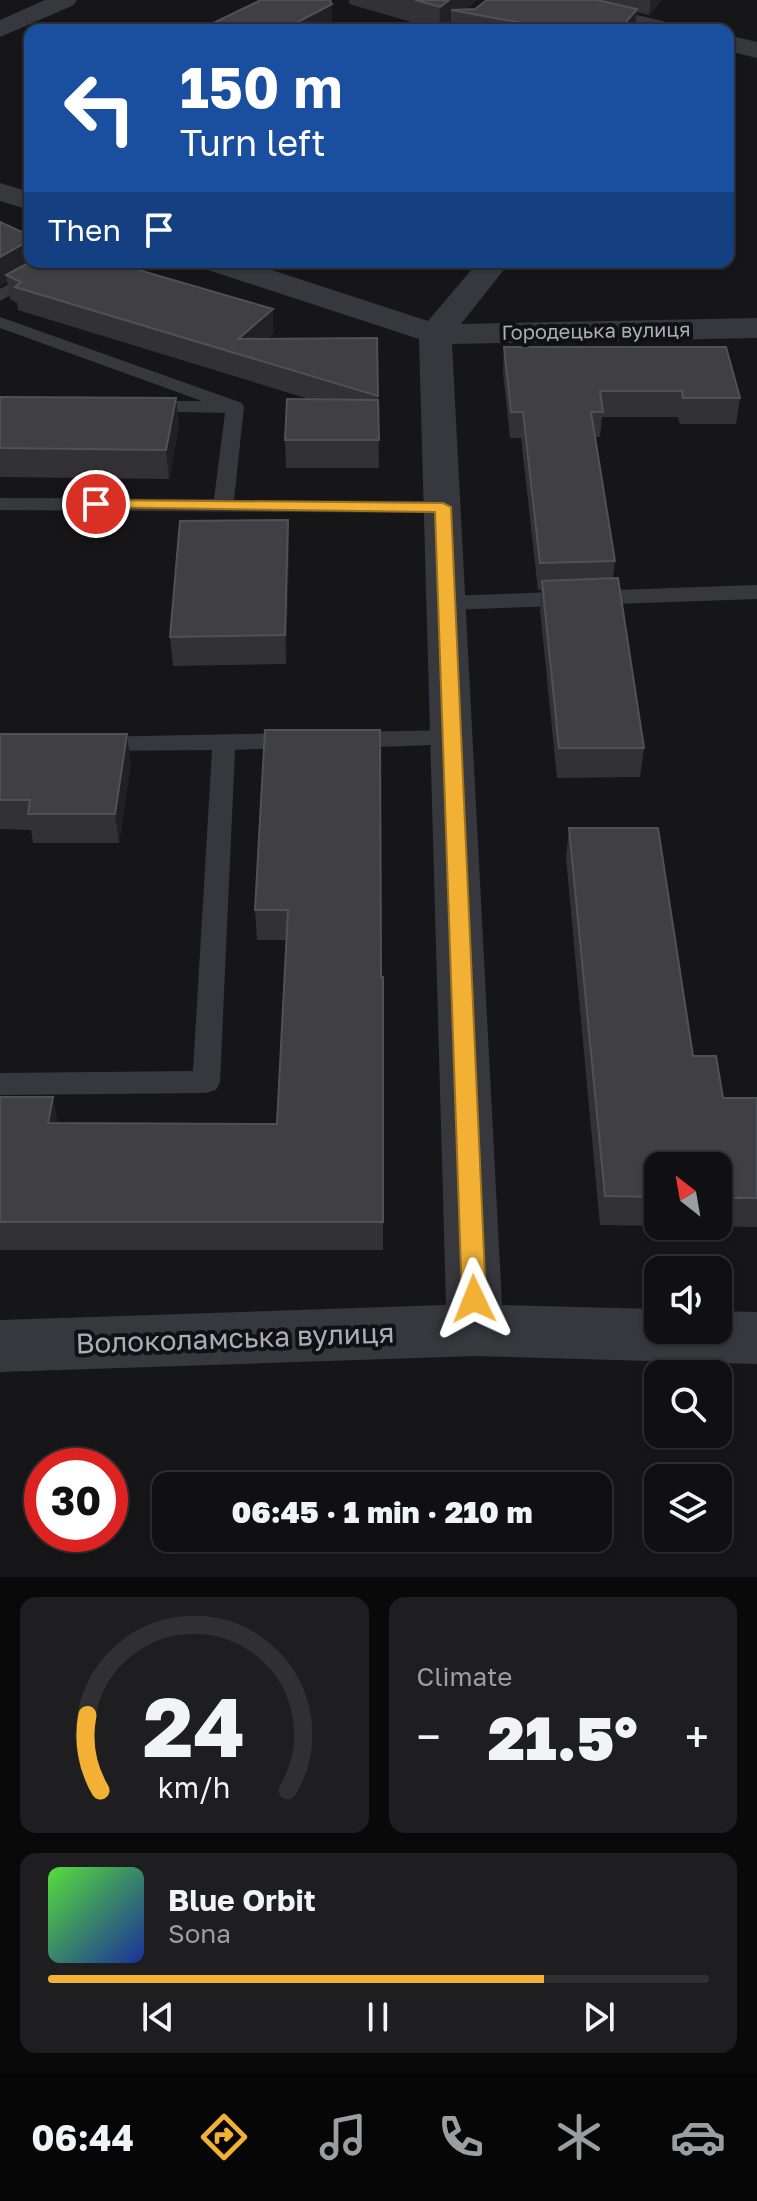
<!DOCTYPE html>
<html lang="en">
<head>
<meta charset="utf-8">
<style>
  body { margin:0; font-family:"Golos Text",sans-serif; background:#1e1e20; color:#f1f3f6; height:100vh; display:flex; flex-direction:column; font-size:30px; white-space:nowrap }
  * { box-sizing:border-box; margin:0 }
  p { font-size:26px; color:#9c9d9f }
  .icon { flex:none; width:44px; height:44px; fill:none; stroke:currentColor; stroke-width:2; stroke-linecap:round; stroke-linejoin:round }
  .map { position:relative; height:1577px; overflow:hidden }
  .drawer { display:flex; flex-direction:column; gap:20px; padding:20px; background:#09090a; flex:1 }
  .drawer>* { flex:none }
  .guide { position:absolute; left:24px; top:24px; width:710px; height:244px; border-radius:16px; box-shadow:0 2px 6px #0004,0 0 0 2px #303032; background:#1a4fa0; color:#fff; overflow:hidden }
  .needle { width:52px; rotate:329deg }
  .controls { position:absolute; left:644px; top:1152px; display:grid; gap:16px }
  .controls a { display:grid; place-items:center; width:88px; height:88px; border-radius:16px; background:#101012; box-shadow:0 2px 6px #0004,0 0 0 2px #303032; font-size:40px }
  .speed { position:absolute; left:24px; top:1448px; display:flex; gap:16px; font-size:40px; font-weight:700; text-align:center }
  .speed>* { display:grid; place-content:center; width:104px; height:104px; border-radius:50%; background:#101012; box-shadow:0 2px 6px #0004,0 0 0 2px #303032; line-height:1 }
  .speed .limit { border:12px solid #d22; background:#fff; color:#111 }
  .pin { position:absolute; display:grid; place-items:center; width:68px; height:68px; color:#fff; margin:-34px; border:4px solid #fff; border-radius:50%; box-shadow:0 2px 8px #0007 }
  .me { position:absolute; width:88px; margin:-44px; rotate:358deg; stroke-linejoin:round; filter:drop-shadow(0 0 6px #0008) }
  .turn { display:flex; align-items:center; gap:28px; height:168px; padding:0 24px; font-size:36px }
  .turn .icon { width:104px; height:104px; stroke-width:2.5 }
  .turn b { display:block; font-size:56px; line-height:68px }
  .then { display:flex; align-items:center; height:76px; padding:0 24px; background:#0003; gap:16px; font-size:30px }
  .big { font-size:60px; font-weight:800; line-height:1.1 }
  .drawer .card { flex:1; display:flex; flex-direction:column; justify-content:center; gap:12px; min-width:0; padding:0 28px; border-radius:16px; background:#1e1e20 }
  .drawer .dial { align-items:center; gap:0 }
  .dial svg { height:208px; overflow:visible; fill:none; stroke:#303032; stroke-width:7; stroke-linecap:round; text-anchor:middle }
  .dial text { fill:#f1f3f6; stroke:none }
  .song { display:flex; align-items:center; gap:24px }
  .cover { width:96px; height:96px; border-radius:12px; background:linear-gradient(135deg,hsl(110 70% 55%),hsl(230 70% 35%)) }
  .played { height:8px; border-radius:4px; background:linear-gradient(90deg,#f2b134 75%,#303032 75%) }
  .keys { display:flex; justify-content:space-around; direction:ltr }
  .heat { display:flex; justify-content:space-between; align-items:center; font-size:44px; direction:ltr }
  .drawer .tiles { flex:1; display:grid; gap:20px; grid-template-columns:1fr 1fr }
  .card:last-child { grid-column:span 2 }
  .trip { position:absolute; left:152px; top:1472px; width:460px; height:80px; border-radius:16px; background:#101012; box-shadow:0 2px 6px #0004,0 0 0 2px #303032; font-weight:800; line-height:80px; text-align:center }
  .menu { display:flex; height:128px; justify-content:space-around; align-items:center; background:#060607; color:#9c9d9f }
  .menu .icon { width:56px; height:56px }
  .menu .active { color:#f2b134 }
  .menu b { font-size:36px; color:#f1f3f6 }
  .map>svg:first-child { display:block }
  .lines { fill:none; stroke-linecap:round; stroke-linejoin:round }
  .lane { fill:#37383d; fill-rule:evenodd }
  .street { fill:#37383d; fill-rule:evenodd }
  .wall { fill:#323236 }
  .shaded-wall { fill:#212124 }
  .building { fill:#3f3f44; stroke:#4f5156; stroke-width:2 }
  .route { fill:#f2b134; stroke:#9d7322; stroke-width:2 }
  .labels { text-anchor:middle; stroke-width:8; stroke-linejoin:round; paint-order:stroke }
  .far-street-label { font-size:20px; fill:#a8adb8; stroke:#111113 }
  .near-street-label { font-size:28px; fill:#a8adb8; stroke:#111113 }
</style>
</head>
<body>
<div class="map">
<svg width="757" height="1577" viewBox="0 0 757 1577">
  <rect width="100%" height="100%" fill="#161618"/>
  <g class="lines">
    <g class="lane">
      <path d="M 49,262 L 69,262 L 0,301 L 0,289 Z"/>
      <path d="M 0,317 L 242,403 L 244,407 L 234,500 L 443,501 L 453,507 L 443,513 L 0,510 L 0,498 L 214,499 L 225,413 L 139,411 L 137,407 L 146,401 L 202,401 L 0,328 Z"/>
      <path d="M 757,585 L 757,599 L 448,610 L 437,603 L 448,596 Z"/>
      <path d="M 454,730 L 462,732 L 466,738 L 462,744 L 348,748 L 340,746 L 336,740 L 340,734 L 348,732 Z"/>
      <path d="M 296,733 L 304,735 L 308,741 L 304,747 L 235,750 L 220,1082 L 216,1090 L 206,1093 L 0,1095 L 0,1073 L 193,1071 L 212,750 L 98,751 L 90,749 L 86,743 L 90,737 Z"/>
    </g>
    <g class="street">
      <path d="M 45,0 L 77,0 L 74,5 L 0,37 L 0,20 Z"/>
      <path d="M 530,0 L 574,0 L 679,25 L 683,30 L 638,30 L 533,5 Z"/>
      <path d="M 728,35 L 757,42 L 757,58 L 728,51 Z"/>
      <path d="M 0,183 L 30,192 L 30,210 L 0,201 Z"/>
      <path d="M 200,262 L 247,262 L 428,321 L 478,262 L 510,262 L 461,324 L 757,318 L 757,338 L 452,344 L 502,1305 L 658,1309 L 658,1330 L 718,1330 L 718,1311 L 757,1312 L 757,1364 L 475,1356 L 0,1372 L 0,1320 L 446,1305 L 419,339 L 205,269 Z"/>
    </g>
  </g>
  <g class="wall">
    <path d="M 349,0 L 477,0 L 465,10 L 475,9 L 487,0 L 662,0 L 649,15 L 637,12 L 635,30 L 451,30 L 451,20 L 439,30 L 349,4 Z"/>
    <path d="M 0,222 L 30,262 L 274,333 L 267,339 L 377,338 L 379,468 L 286,468 L 285,440 L 312,400 L 18,310 L 17,303 L 10,299 L 7,282 L 0,286 Z"/>
    <path d="M 504,347 L 740,398 L 736,424 L 680,424 L 678,417 L 602,417 L 600,437 L 595,437 L 615,561 L 613,578 L 644,748 L 640,777 L 557,778 L 540,610 L 541,590 L 538,590 L 521,438 L 510,438 L 503,372 Z"/>
    <path d="M 0,397 L 179,426 L 169,479 L 0,477 Z"/>
    <path d="M 288,520 L 289,548 L 286,664 L 173,666 L 170,637 Z"/>
    <path d="M 265,730 L 381,977 L 383,977 L 383,1250 L 0,1250 L 0,1097 L 58,1123 L 277,1124 L 286,940 L 257,940 L 255,910 Z"/>
    <path d="M 0,734 L 131,764 L 119,843 L 33,843 L 31,830 L 0,829 Z"/>
    <path d="M 569,828 L 693,1056 L 723,1098 L 757,1098 L 757,1227 L 687,1226 L 718,1226 L 718,1166 L 658,1166 L 658,1226 L 600,1225 L 566,858 Z"/>
  </g>
  <g class="shaded-wall">
    <path d="M 449,0 L 477,0 L 462,12 L 451,10 L 451,20 L 439,30 L 440,7 Z"/>
    <path d="M 651,0 L 662,0 L 649,15 Z"/>
    <path d="M 332,4 L 332,27 L 327,30 L 283,30 Z"/>
    <path d="M 637,9 L 635,30 L 619,30 Z"/>
    <path d="M 30,240 L 30,262 L 6,275 L 7,282 L 0,286 L 0,257 Z"/>
    <path d="M 273,309 L 274,333 L 247,356 L 238,339 Z"/>
    <path d="M 176,398 L 179,426 L 169,479 L 166,450 Z"/>
    <path d="M 288,520 L 289,548 L 286,664 L 285,635 Z"/>
    <path d="M 127,734 L 131,764 L 119,843 L 115,814 Z"/>
    <path d="M 53,1097 L 59,1126 L 48,1123 Z"/>
  </g>
  <g class="building">
    <path d="M 261,0 L 330,0 L 332,4 L 283,30 L 199,30 Z"/>
    <path d="M 415,0 L 449,0 L 440,7 Z"/>
    <path d="M 487,0 L 597,0 L 637,9 L 619,30 L 542,30 L 545,27 L 451,10 L 475,9 Z"/>
    <path d="M 0,222 L 30,236 L 30,240 L 0,257 Z"/>
    <path d="M 30,262 L 111,262 L 273,309 L 238,339 L 377,338 L 378,396 L 15,287 L 21,282 L 6,275 Z"/>
    <path d="M 504,347 L 726,347 L 740,398 L 683,398 L 682,391 L 600,391 L 603,412 L 591,412 L 615,561 L 540,563 L 523,412 L 511,412 Z"/>
    <path d="M 0,397 L 176,398 L 166,450 L 0,448 Z"/>
    <path d="M 287,399 L 378,400 L 379,440 L 285,440 Z"/>
    <path d="M 288,520 L 285,635 L 170,637 L 180,521 Z"/>
    <path d="M 618,578 L 644,748 L 559,748 L 542,581 Z"/>
    <path d="M 265,730 L 380,730 L 381,977 L 383,977 L 383,1222 L 0,1222 L 0,1097 L 53,1097 L 48,1123 L 277,1124 L 288,910 L 255,910 Z"/>
    <path d="M 0,734 L 127,734 L 115,814 L 28,814 L 30,800 L 0,800 Z"/>
    <path d="M 569,828 L 658,828 L 693,1056 L 716,1056 L 723,1098 L 757,1098 L 757,1198 L 718,1198 L 718,1166 L 658,1166 L 658,1197 L 605,1196 Z"/>
  </g>
  <path class="route" d="M 96,500 L 443,503 L 451,507 L 486,1299 L 482,1307 L 474,1310 L 466,1307 L 462,1299 L 435,512 L 90,507 L 88,504 Z"/>
  <g class="labels">
    <g class="far-street-label">
      <text transform="translate(596 331) rotate(-1)" y="7">Городецька вулиця</text>
    </g>
    <g class="near-street-label">
      <text transform="translate(235 1338) rotate(-2)" y="10">Волоколамська вулиця</text>
    </g>
  </g>
</svg>
<div class="controls">
<a><svg class="needle" viewBox="-14 -14 28 28"><path d="M0-13l5 13h-10z" fill="#e53935"/><path d="M0 13l5-13h-10z" fill="#9c9d9f"/></svg></a>
<a><svg class="icon" aria-label="sound" viewBox="0 0 24 24"><path d="M4 9h4l5-4v14l-5-4H4zM17 9q2 3 0 6"/></svg></a>
<a><svg class="icon" aria-label="search" viewBox="0 0 24 24"><circle cx="10" cy="10" r="6"/><path d="M15 15l6 6"/></svg></a>
<a><svg class="icon" aria-label="layers" viewBox="0 0 24 24"><path d="M12 4l9 5-9 5-9-5zM3 14l9 5 9-5"/></svg></a>
</div>
<div class="speed"><div class="limit">30</div></div>
<div class="pin" style="left:96px;top:504px;background:#d93025"><svg class="icon" aria-label="arrive" viewBox="0 0 24 24"><path d="M6 21V4h12l-3 4 3 4H6"/></svg></div>
<svg class="me" style="left:474px;top:1299px" viewBox="-20 -20 40 40"><path d="M0-17L14 15 0 8-14 15z" fill="#f2b134" stroke="#fff" stroke-width="4"/></svg>
<div class="trip">06:45 · 1 min · 210 m</div>
<div class="guide">
<div class="turn"><svg class="icon" aria-label="left" viewBox="0 0 24 24"><path d="M17 20v-9H6M10 6l-5 5 5 5"/></svg><div><b>150 m</b>Turn left</div></div>
<div class="then">Then<svg class="icon" aria-label="arrive" viewBox="0 0 24 24"><path d="M6 21V4h12l-3 4 3 4H6"/></svg></div>
</div>
</div>
<section class="drawer">
<div class="tiles">
<div class="card dial"><svg viewBox="0 0 100 80">
<path d="M14 69A42 42 0 1 1 86 69"/>
<path d="M14 69A42 42 0 0 1 9 40" stroke="#f2b134"/>
<text x="50" y="56" font-size="32" font-weight="700">24</text>
<text x="50" y="72" font-size="11">km/h</text>
</svg></div>
<div class="card"><p>Climate</p>
<div class="heat"><a>−</a><b class="big">21.5°</b><a>+</a></div>
</div>
<div class="card">
<div class="song"><i class="cover"></i><div><b>Blue Orbit</b><p>Sona</p></div></div>
<div class="played"></div>
<div class="keys"><svg class="icon" aria-label="previous" viewBox="0 0 24 24"><path d="M18 5L8 12l10 7zM5 5v14"/></svg><svg class="icon" aria-label="pause" viewBox="0 0 24 24"><path d="M8 5v14M16 5v14"/></svg><svg class="icon" aria-label="next" viewBox="0 0 24 24"><path d="M6 5l10 7-10 7zM19 5v14"/></svg></div>
</div>
</div>
</section>
<nav class="menu">
<b>06:44</b>
<svg class="icon active" aria-label="directions" viewBox="0 0 24 24"><path d="M12 3l9 9-9 9-9-9zM9 14v-3h6M13 9l2 2-2 2"/></svg>
<svg class="icon" aria-label="music" viewBox="0 0 24 24"><path d="M9 18V5l10-2v13"/><circle cx="6" cy="18" r="3"/><circle cx="16" cy="16" r="3"/></svg>
<svg class="icon" aria-label="phone" viewBox="0 0 24 24"><path d="M5 4h4l2 5-3 2q2 4 5 5l2-3 5 2v4C11 20 4 13 5 4z"/></svg>
<svg class="icon" aria-label="climate" viewBox="0 0 24 24"><path d="M12 3v18M4 7l16 10M4 17L20 7"/></svg>
<svg class="icon" aria-label="car" viewBox="0 0 24 24"><path d="M5 17H2v-5l4-1 3-4h7l3 4 3 1v5h-3M9 17h6M6 11h13"/><circle cx="7" cy="17" r="2"/><circle cx="17" cy="17" r="2"/></svg>
</nav>
</body>
</html>
